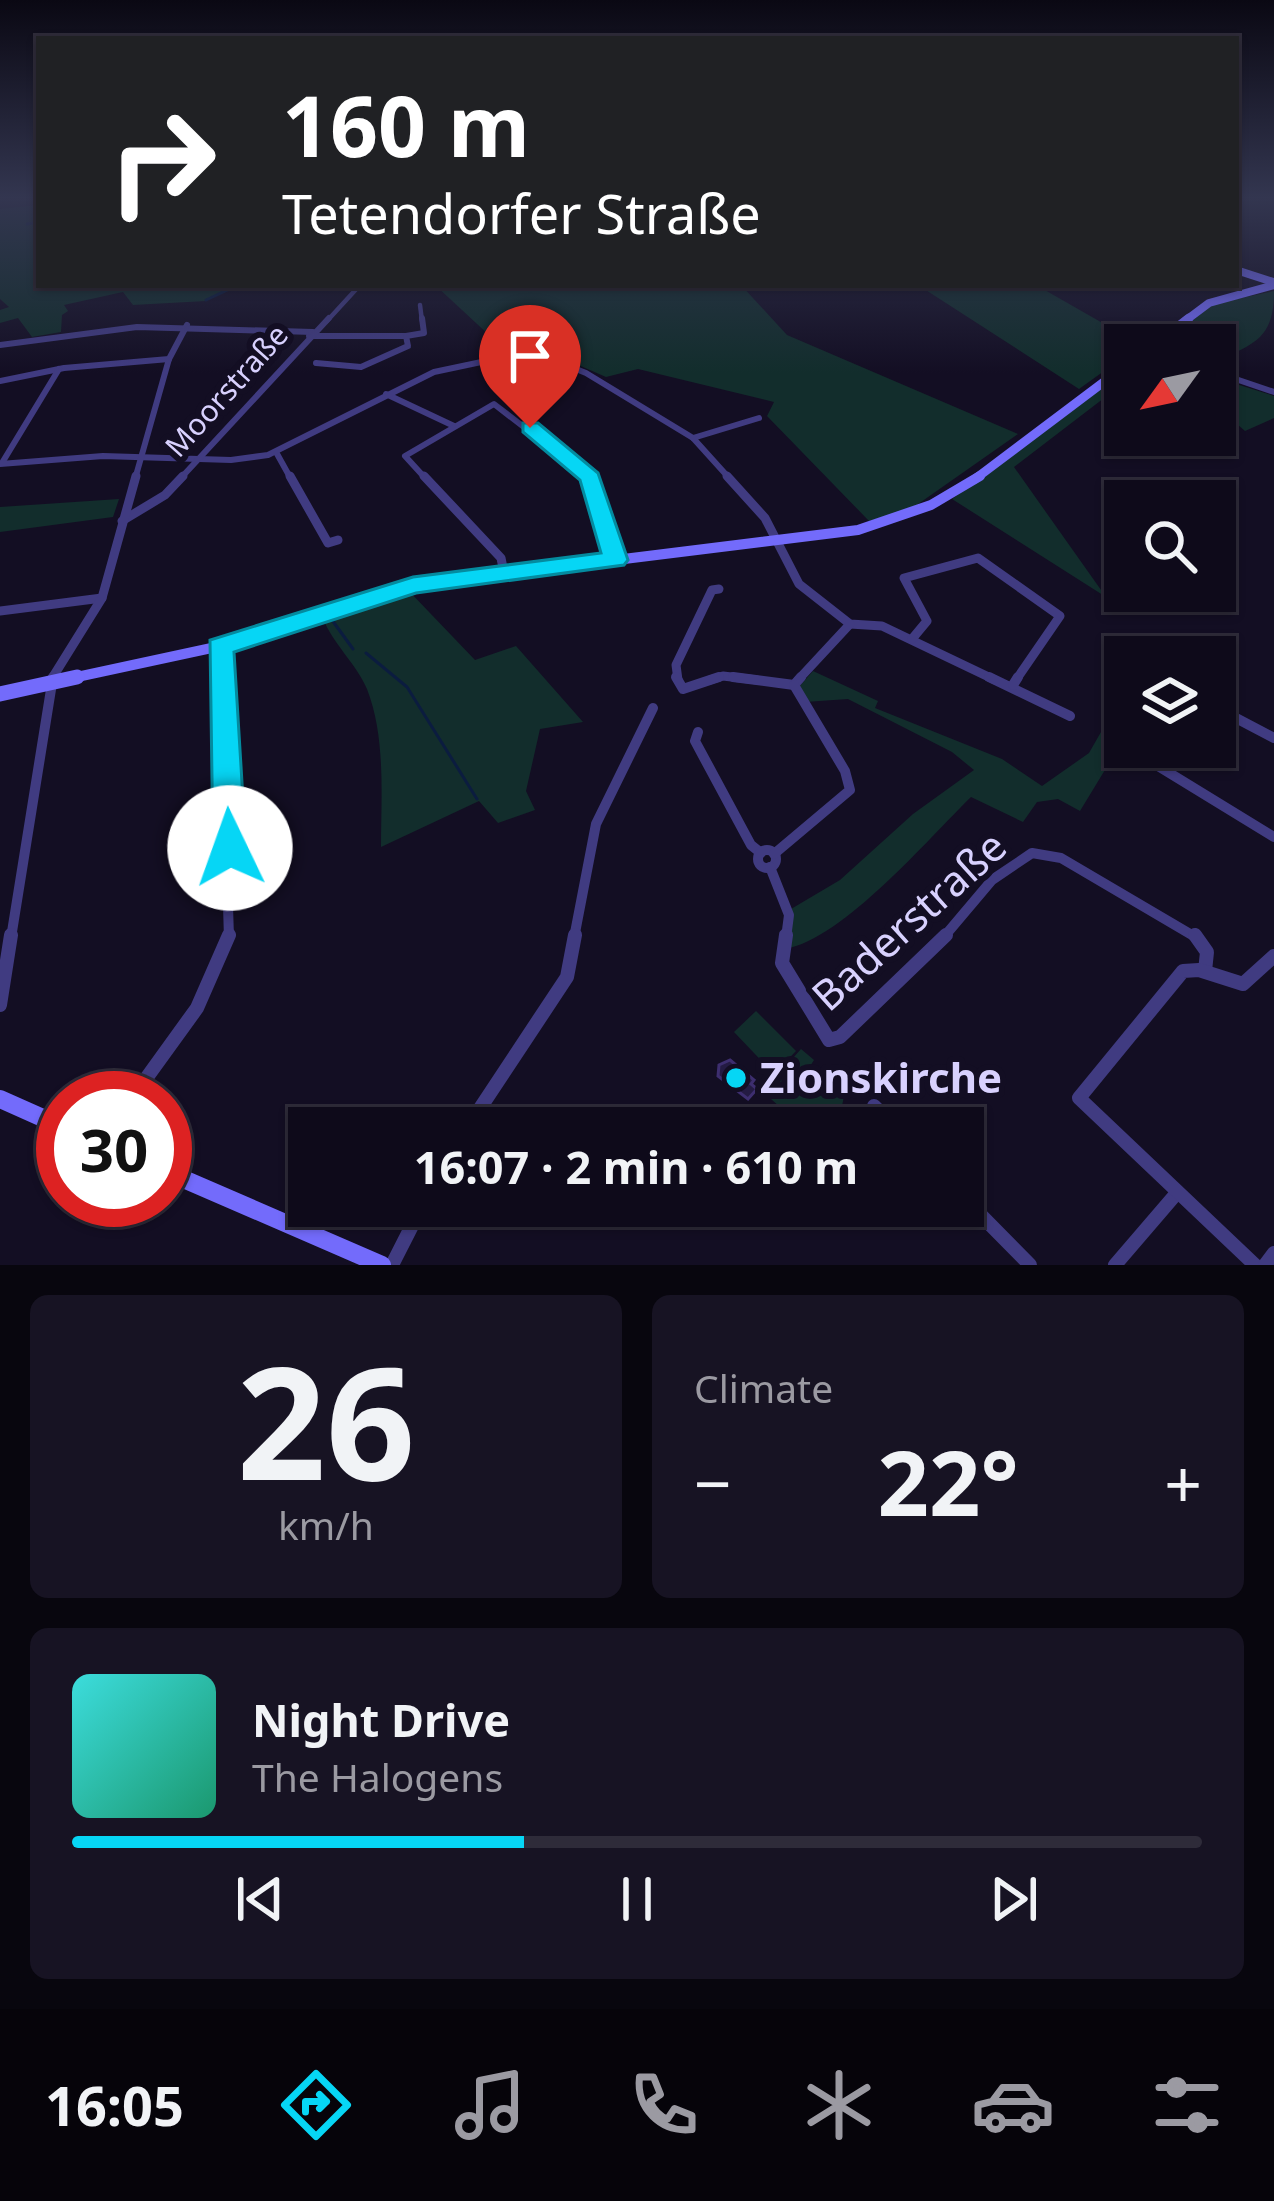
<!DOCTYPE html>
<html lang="en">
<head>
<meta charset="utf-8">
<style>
  body { margin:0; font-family:"Noto Sans",sans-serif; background:#171323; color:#f1f3f6; height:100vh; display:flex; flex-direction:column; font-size:45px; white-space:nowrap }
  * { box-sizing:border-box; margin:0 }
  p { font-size:39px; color:#9b9aa2 }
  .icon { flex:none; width:66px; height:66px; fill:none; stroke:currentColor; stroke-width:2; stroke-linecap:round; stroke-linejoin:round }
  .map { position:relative; height:1265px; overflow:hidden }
  .side { display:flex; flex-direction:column; gap:30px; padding:30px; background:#08060e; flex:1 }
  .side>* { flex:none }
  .banner { position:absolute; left:36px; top:36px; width:1203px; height:252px; border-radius:0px; box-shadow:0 3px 9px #0004,0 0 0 3px #2e2b39; background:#202124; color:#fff; overflow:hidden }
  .needle { width:78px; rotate:237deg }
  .tools { position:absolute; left:1104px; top:324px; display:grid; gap:24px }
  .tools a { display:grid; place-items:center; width:132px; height:132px; border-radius:0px; background:#0e0a1a; box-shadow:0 3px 9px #0004,0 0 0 3px #2e2b39; font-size:60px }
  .speed { position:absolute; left:36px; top:1071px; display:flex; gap:24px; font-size:60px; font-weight:700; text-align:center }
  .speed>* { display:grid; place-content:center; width:156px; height:156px; border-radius:50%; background:#0e0a1a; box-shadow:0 3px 9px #0004,0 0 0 3px #2e2b39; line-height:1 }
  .speed .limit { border:18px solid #d22; background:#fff; color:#111 }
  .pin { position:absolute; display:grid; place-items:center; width:102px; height:102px; color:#fff; margin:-123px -51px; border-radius:50% 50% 50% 0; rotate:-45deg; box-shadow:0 0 12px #0007 }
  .pin .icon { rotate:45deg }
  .me { position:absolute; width:132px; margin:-66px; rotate:357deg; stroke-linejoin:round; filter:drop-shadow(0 0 9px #0008) }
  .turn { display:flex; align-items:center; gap:42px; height:252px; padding:0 48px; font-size:54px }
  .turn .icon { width:156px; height:156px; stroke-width:2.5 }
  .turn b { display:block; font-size:84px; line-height:102px }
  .big { font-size:90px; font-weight:700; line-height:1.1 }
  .side .tile { flex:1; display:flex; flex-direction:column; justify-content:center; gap:18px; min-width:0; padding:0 42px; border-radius:18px; background:#171323 }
  .side .dial { align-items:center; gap:0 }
  .dial b { font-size:156px; line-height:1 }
  .song { display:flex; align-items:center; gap:36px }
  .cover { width:144px; height:144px; border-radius:18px; background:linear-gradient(135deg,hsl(180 70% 55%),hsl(160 70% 35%)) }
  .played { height:12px; border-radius:6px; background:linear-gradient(90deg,#06d6f5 40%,#2e2b39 40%) }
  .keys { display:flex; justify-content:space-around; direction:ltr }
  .heat { display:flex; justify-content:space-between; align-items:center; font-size:66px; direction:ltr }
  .side .tiles { flex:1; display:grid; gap:30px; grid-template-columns:1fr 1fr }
  .tile:last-child { grid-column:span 2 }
  .trip { position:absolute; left:288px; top:1107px; width:696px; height:120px; border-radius:0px; background:#0e0a1a; box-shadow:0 3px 9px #0004,0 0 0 3px #2e2b39; font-weight:700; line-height:120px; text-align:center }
  .dock { display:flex; height:192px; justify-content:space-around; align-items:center; background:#06040a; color:#9b9aa2 }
  .dock .icon { width:84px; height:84px }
  .dock .selected { color:#06d6f5 }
  .dock b { font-size:54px; color:#f1f3f6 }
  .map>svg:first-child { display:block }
  .green { fill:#122d2c }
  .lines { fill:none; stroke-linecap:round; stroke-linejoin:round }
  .stream { stroke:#0b1c3f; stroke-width:3 }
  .building { fill:#241b43; stroke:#3d2e6f; stroke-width:3 }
  .street-far4 { stroke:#403b81; stroke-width:4.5 }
  .street-far3 { stroke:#403b81; stroke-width:6 }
  .street-far2 { stroke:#403b81; stroke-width:9 }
  .street-far1 { stroke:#403b81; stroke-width:10 }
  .street { stroke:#403b81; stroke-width:14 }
  .secondary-far4 { stroke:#736bfb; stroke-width:8 }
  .secondary-far3 { stroke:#736bfb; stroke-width:9 }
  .secondary-far2 { stroke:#736bfb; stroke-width:10 }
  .secondary-far1 { stroke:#736bfb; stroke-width:15 }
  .secondary { stroke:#736bfb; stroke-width:18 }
  .route { fill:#06d6f5; stroke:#048b9f; stroke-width:3 }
  .poi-dot { fill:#06d6f5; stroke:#130e23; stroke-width:4.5 }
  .labels { text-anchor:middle; stroke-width:12; stroke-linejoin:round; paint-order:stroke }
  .far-street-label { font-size:30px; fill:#d8d1fe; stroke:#130e23 }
  .near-street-label { font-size:42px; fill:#d8d1fe; stroke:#130e23 }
  .near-poi-label { font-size:42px; font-weight:bold; fill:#d8d1fe; stroke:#130e23; text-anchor:start }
</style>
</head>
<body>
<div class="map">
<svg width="1274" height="1265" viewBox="0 0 1274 1265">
  <rect width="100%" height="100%" fill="#130e23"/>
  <g class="green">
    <path d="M 39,205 L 39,285 L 239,285 L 206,301 L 133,305 L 123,292 L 64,305 L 68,311 L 62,315 L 61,332 L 32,337 L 18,318 L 0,323 L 0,310 L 9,307 L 0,299 L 0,209 Z"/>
    <path d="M 435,285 L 741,285 L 787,335 L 1018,434 L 911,509 L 869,521 L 767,416 L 774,402 L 638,369 L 606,377 L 546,351 L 520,329 L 490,336 Z"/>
    <path d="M 918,285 L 1036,285 L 1141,345 L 1125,345 L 1125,356 L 1079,389 Z"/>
    <path d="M 1274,291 C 1274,338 1255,344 1215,361 L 1215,345 L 1162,345 L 1213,304 Z"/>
    <path d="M 1125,370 L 1125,382 L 1014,467 L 1106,597 L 952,499 Z"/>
    <path d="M 1233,383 L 1274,396 L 1274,418 L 1245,431 L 1215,405 L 1215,389 Z"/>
    <path d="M 119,499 L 113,517 L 0,532 L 0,507 Z"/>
    <path d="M 407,589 L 475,660 L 516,646 L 583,722 L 540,729 L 526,791 L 535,810 L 498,823 L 479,801 L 381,847 C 381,796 386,738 367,689 C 356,663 332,643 323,618 Z"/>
    <path d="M 813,671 L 878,701 L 875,708 L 1002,759 L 1042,786 L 1089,753 L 1125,690 L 1125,737 L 1080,811 L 1058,799 L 1037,802 L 1023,822 L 971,797 C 928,839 843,939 785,949 L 791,909 L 840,880 L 913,814 L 974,770 L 952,752 L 848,699 L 805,702 L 798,688 Z"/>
    <path d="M 756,1011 L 796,1051 L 774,1074 L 734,1032 Z"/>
    <path d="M 801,1049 L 814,1060 L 803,1077 L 805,1084 L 829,1077 L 844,1096 L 841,1111 L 826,1128 L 804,1128 L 763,1092 Z"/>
  </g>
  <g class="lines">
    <g class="stream">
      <path d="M 27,224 L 39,222"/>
      <path d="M 206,300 L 238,285"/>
      <path d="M 332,620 L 353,649"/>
      <path d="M 366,653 L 407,687 L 477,799"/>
    </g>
  </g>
  <path class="building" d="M 730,1060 L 754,1080 L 751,1084 L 757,1089 L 748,1099 L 718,1076 L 719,1065 Z"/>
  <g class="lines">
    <g class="street-far4">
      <path d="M 420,305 L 422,321"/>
      <path d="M 327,321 L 360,285"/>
    </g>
    <g class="street-far3">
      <path d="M 309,336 L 406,336 L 408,346 L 361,367 L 316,363"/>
      <path d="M 406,336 L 424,333 L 422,318"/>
      <path d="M 0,345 L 137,327 L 313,332"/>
      <path d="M 1215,372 L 1274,392"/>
      <path d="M 0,381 L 64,368 L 169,359"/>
      <path d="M 386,394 L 454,426"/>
      <path d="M 693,438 L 759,418"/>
      <path d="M 276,452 L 291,479"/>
      <path d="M 2,463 L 59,369"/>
      <path d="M 0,464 L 103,456 L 231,460 L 268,455 L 434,372 L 510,356 L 543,356 L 586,373 L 693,438 L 730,479"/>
      <path d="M 135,479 L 169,359 L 187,325"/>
      <path d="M 180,479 L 329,318"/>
      <path d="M 426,479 L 405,456 L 494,404 L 591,479"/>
    </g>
    <g class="street-far2">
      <path d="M 290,476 L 328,543 L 338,540"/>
      <path d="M 424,476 L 501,558 L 504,573"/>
      <path d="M 588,476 L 615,560"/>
      <path d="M 727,476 L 765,518 L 799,584 L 850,624 L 882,626 L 995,680"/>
      <path d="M 122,521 L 165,495 L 183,476"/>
      <path d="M 0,611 L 102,598"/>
      <path d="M 912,639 L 927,621 L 904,578 L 978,558 L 1060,616 L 1016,680"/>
      <path d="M 220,647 L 222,680"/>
      <path d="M 51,680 L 102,598 L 136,476"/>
      <path d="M 678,680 L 676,665 L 712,590 L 719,589"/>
      <path d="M 710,680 L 723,676 L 757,680"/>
      <path d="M 798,680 L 850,624"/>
    </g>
    <g class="street-far1">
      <path d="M 221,677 L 229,938"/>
      <path d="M 676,677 L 683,689 L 719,677"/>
      <path d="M 733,677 L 794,685"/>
      <path d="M 989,677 L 1070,716"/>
      <path d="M 794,685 L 801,677"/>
      <path d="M 1013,685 L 1018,677"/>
      <path d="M 1215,707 L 1274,738"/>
      <path d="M 698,732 L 695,741 L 751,845 L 761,853"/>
      <path d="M 1127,747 L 1274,837"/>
      <circle cx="767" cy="859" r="9"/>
      <path d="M 774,854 L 850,790 L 845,771 L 794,685"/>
      <path d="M 770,867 L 789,915 L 786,938"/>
      <path d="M 11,938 L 53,677"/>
      <path d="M 574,938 L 596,824 L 653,708"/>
      <path d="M 943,938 L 992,880 L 1032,853 L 1061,858 L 1197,938"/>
    </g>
    <g class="street">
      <path d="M 786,935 L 782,963 L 829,1040 L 840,1037 L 946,935"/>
      <path d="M 1195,935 L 1207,952 L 1205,971"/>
      <path d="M 0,1005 L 11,935"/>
      <path d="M 132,1098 L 197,1008 L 229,935"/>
      <path d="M 874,1106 L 896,1128"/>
      <path d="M 467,1128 L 567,977 L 575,935"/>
      <path d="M 963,1197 L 1030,1265"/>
      <path d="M 392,1265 L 422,1206"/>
      <path d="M 1115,1265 L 1176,1194"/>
      <path d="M 1255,1265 L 1079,1098 L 1183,971 L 1199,970 L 1243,984 L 1274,956"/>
      <path d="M 1265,1265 L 1274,1253"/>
    </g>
    <g class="secondary-far4">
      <path d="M 1236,270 L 1273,282"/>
      <path d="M 1185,321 L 1209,303 L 1274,285"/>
    </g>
    <g class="secondary-far3">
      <path d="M 1154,345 L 1189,318"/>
      <path d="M 975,479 L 1125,366"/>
    </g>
    <path class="secondary-far2" d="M 63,680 L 244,641 L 414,585 L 858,530 L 931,505 L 980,476"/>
    <path class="secondary-far1" d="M 0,694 L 77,677"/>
    <g class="secondary">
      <path d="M 0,1099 L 63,1127"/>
      <path d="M 165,1171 L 382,1265"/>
    </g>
  </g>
  <linearGradient id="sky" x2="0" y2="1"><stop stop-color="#0a0813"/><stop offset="0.53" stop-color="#333650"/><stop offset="1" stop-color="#333650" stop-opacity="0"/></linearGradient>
  <rect width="1274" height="373" fill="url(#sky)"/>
  <path class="route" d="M 523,423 L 538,423 L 598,473 L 628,560 L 624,565 L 416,593 L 234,652 L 246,848 L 242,858 L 230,863 L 217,858 L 213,848 L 210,640 L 413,577 L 601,553 L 580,480 L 523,432 Z"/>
  <circle class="poi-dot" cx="736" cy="1078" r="12"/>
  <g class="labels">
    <g class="far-street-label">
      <text transform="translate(227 391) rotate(-48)" y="10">Moorstraße</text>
    </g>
    <g class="near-street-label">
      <text transform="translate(909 921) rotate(-42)" y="15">Baderstraße</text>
    </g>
    <g class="near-poi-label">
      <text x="760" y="1093">Zionskirche</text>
    </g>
  </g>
</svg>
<div class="tools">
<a><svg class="needle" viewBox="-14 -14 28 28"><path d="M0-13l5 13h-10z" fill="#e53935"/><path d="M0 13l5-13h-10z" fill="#9b9aa2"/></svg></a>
<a><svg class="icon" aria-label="search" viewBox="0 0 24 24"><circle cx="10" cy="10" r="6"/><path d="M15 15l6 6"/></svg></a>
<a><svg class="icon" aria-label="layers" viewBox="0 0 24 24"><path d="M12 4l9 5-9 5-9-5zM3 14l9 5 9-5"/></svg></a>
</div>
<div class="speed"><div class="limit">30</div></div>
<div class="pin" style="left:530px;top:428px;background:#d93025"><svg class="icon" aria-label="arrive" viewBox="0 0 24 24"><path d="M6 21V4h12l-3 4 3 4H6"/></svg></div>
<svg class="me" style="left:230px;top:848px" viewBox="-20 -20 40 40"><circle r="19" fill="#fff"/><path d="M0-13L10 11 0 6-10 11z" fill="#06d6f5"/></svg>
<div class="trip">16:07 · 2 min · 610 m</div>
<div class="banner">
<div class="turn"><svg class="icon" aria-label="right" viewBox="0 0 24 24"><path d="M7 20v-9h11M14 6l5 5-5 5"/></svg><div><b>160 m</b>Tetendorfer Straße</div></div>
</div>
</div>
<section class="side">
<div class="tiles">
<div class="tile dial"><b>26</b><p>km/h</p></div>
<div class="tile"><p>Climate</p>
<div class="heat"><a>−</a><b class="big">22°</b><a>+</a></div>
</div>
<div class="tile">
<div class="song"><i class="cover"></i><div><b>Night Drive</b><p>The Halogens</p></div></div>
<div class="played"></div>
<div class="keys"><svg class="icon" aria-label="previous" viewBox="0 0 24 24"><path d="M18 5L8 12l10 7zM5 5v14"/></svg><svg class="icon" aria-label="pause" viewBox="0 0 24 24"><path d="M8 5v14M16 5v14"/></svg><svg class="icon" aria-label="next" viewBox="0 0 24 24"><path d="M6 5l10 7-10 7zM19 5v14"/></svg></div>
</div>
</div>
</section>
<nav class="dock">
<b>16:05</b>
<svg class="icon selected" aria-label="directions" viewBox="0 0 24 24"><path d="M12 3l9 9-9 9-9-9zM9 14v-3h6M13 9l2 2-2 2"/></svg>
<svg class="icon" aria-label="music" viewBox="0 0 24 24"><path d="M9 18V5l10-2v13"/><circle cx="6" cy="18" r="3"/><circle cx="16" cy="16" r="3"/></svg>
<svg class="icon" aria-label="phone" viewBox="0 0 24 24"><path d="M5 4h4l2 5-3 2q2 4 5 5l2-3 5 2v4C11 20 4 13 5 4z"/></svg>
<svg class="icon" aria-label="climate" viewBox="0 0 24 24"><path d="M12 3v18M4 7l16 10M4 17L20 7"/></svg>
<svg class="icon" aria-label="car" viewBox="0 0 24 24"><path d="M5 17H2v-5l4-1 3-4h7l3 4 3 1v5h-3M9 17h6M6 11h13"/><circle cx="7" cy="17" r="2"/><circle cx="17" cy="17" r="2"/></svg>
<svg class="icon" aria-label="filters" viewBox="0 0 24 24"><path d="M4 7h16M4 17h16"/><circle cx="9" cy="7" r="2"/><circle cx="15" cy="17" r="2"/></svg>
</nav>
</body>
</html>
